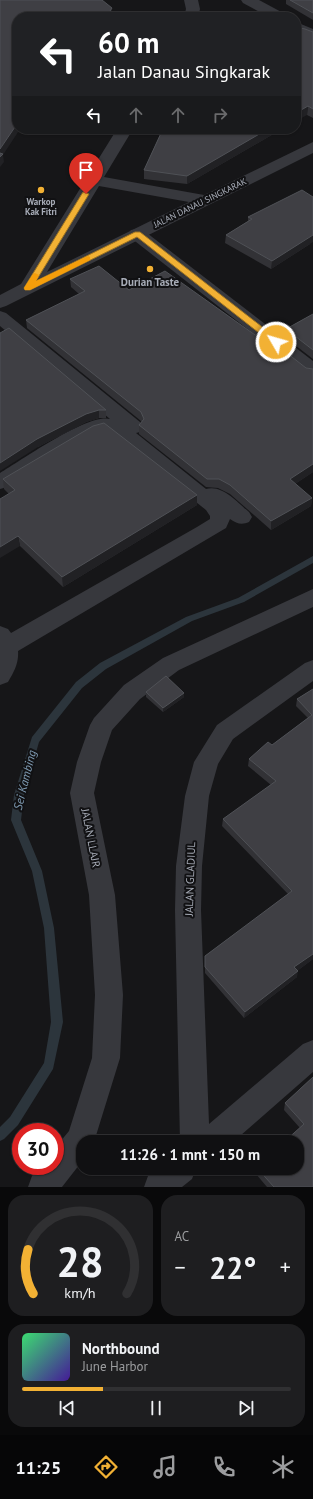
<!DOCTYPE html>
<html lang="id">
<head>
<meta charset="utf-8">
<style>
  body { margin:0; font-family:"PT Sans",sans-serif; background:#1e1e20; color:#f1f3f6; height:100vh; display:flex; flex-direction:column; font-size:15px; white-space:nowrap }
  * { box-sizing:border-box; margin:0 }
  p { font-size:13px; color:#9c9d9f }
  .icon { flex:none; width:22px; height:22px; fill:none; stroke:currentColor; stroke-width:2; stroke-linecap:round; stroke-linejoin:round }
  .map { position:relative; height:1187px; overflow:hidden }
  .sheet { display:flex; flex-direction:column; gap:8px; padding:8px; background:#09090a; flex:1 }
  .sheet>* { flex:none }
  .hud { position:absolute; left:12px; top:12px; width:289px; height:122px; border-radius:16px; box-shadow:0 1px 3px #0004,0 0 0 1px #303032; background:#202124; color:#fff; overflow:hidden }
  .speed { position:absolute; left:12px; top:1123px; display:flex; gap:8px; font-size:20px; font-weight:700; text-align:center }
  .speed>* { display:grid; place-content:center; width:52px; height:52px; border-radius:50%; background:#101012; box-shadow:0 1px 3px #0004,0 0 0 1px #303032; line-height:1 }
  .speed .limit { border:6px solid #d22; background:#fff; color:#111 }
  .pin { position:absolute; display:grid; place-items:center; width:34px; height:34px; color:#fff; margin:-41px -17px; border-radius:50% 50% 50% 0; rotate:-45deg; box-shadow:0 0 4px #0007 }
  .pin .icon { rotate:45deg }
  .me { position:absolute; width:44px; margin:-22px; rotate:308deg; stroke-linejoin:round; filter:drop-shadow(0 0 3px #0008) }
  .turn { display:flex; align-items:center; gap:14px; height:84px; padding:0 20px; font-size:18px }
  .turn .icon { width:52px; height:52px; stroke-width:2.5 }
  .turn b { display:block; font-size:28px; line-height:34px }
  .lanes { display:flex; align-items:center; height:38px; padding:0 20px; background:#0003; justify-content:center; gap:20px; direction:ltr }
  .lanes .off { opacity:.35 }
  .big { font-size:30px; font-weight:800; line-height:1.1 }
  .sheet .tile { flex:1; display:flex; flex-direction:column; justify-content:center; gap:6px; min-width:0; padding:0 14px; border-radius:16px; background:#1e1e20 }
  .sheet .dial { align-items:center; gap:0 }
  .dial svg { height:104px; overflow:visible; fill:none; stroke:#303032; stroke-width:7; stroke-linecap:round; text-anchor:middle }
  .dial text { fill:#f1f3f6; stroke:none }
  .song { display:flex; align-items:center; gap:12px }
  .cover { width:48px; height:48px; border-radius:6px; background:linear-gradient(135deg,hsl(140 70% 55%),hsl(260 70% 35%)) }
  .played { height:4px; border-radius:2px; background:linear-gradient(90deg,#f2b134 30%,#303032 30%) }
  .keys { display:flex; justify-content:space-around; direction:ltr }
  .heat { display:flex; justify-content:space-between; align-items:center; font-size:22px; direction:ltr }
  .sheet .tiles { flex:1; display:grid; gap:8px; grid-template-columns:1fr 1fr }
  .tile:last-child { grid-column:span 2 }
  .trip { position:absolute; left:76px; top:1135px; width:228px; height:40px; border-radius:16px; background:#101012; box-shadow:0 1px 3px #0004,0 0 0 1px #303032; font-weight:800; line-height:40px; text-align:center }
  .tabs { display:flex; height:64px; justify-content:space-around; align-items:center; background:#060607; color:#9c9d9f }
  .tabs .icon { width:28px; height:28px }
  .tabs .current { color:#f2b134 }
  .tabs b { font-size:18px; color:#f1f3f6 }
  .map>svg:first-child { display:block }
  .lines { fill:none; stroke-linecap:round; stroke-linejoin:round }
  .stream { fill:#2c353c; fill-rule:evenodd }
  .minor { fill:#37383d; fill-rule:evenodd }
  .tertiary { fill:#37383d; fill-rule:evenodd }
  .wall { fill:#323236 }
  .shaded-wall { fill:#212124 }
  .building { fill:#3f3f44; stroke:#4f5156 }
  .route { fill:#f2b134; stroke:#9d7322 }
  .slow { fill:#f59e0b }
  .poi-dot { fill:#f2b134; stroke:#111113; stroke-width:1.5 }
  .labels { text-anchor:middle; stroke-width:4; stroke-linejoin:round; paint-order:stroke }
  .far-poi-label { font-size:9px; font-weight:bold; fill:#a8adb8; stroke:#111113 }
  .far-street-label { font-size:9px; fill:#a8adb8; stroke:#111113 }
  .poi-label { font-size:11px; font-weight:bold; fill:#a8adb8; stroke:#111113 }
  .street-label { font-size:11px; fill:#a8adb8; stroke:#111113 }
  .water-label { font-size:12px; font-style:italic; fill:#7f9bb3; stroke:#111113 }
</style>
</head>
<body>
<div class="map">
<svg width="313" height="1187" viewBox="0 0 313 1187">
  <rect width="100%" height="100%" fill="#161618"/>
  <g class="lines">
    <path class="stream" d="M 313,556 L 313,563 L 244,602 L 192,621 L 106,669 L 82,688 L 39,742 L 24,795 L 21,820 L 42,871 L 54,928 L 63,1022 L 53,1069 L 18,1125 L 4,1139 L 0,1141 L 0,1127 L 10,1117 L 44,1063 L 51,1022 L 44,928 L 32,871 L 11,820 L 14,795 L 32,737 L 76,682 L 100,663 L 186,617 L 238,598 Z"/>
    <g class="minor">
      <path d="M 241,0 L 259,0 L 285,14 L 287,17 L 269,17 L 243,3 Z"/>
      <path d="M 296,22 L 313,29 L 313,39 L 296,32 Z"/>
      <path d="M 137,229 L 143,230 L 313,361 L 313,377 L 306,375 L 131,238 L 128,234 L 131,230 Z"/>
      <path d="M 0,311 L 6,313 L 140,422 L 143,427 L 140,432 L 136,433 L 206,489 C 222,484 237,502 249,512 L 252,517 L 249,522 C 242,525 237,524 230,519 L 226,528 L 18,651 C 19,663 14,672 8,682 L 0,685 L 0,626 L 8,629 L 11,633 L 197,527 L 210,519 L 210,516 L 206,510 L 112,435 L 105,431 L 93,435 L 7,487 L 0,489 L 0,473 C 22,460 88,413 110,419 L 0,326 Z"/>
      <path d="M 313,589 L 313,607 L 179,670 L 140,699 L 112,730 L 101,762 L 94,793 L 115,895 L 123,995 L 120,1058 L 94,1142 L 83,1142 L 83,1160 L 62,1187 L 28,1187 L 32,1176 L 41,1166 L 55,1166 L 55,1148 L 69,1131 L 92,1058 L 95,995 L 89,895 L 70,793 L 77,762 L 90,725 L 94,718 L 124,685 L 163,658 Z"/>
      <path d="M 313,660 L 313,681 L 233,739 L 218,764 L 209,796 L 202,866 L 201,910 L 209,1124 L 303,1044 L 313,1040 L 313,1072 L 233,1142 L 180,1142 L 175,910 L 176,866 L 185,796 L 194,762 L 217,725 L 305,663 Z"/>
      <path d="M 158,1168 L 196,1168 L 192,1179 L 182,1187 L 144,1187 L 148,1176 Z"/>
    </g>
    <g class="tertiary">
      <path d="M 184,0 L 198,0 L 200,9 L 198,17 L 184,17 L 186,9 Z"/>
      <path d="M 117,129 L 133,129 L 104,177 L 204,195 L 313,142 L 313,153 L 6,306 L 0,308 L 0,295 L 21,284 ZM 99,186 L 189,202 L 47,272 Z"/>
    </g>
  </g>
  <g class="wall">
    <path d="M 286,0 L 313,0 L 313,20 L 286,4 Z"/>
    <path d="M 313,32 L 313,118 L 307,115 Z"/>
    <path d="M 160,129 L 282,129 L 187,184 L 144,179 L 144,170 L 162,130 L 160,130 Z"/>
    <path d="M 248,217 L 310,244 L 271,269 L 225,243 L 226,235 L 248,221 Z"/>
    <path d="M 70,279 L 129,290 L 265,342 L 306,368 L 313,369 L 313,472 L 295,484 L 312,498 L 311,506 L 271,530 L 230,494 L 218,488 L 206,487 L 139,434 L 139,425 L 142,422 L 141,421 L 27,328 L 26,320 L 79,294 L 71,287 Z"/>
    <path d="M 313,314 L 313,359 L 286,338 L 286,329 Z"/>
    <path d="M 0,333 L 106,410 L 106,418 L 99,418 L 86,422 L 38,447 Z"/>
    <path d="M 3,479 L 197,505 L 63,587 L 20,546 L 9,494 L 4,489 Z"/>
    <path d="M 313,689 L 313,959 L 297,971 L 297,977 L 244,1018 L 205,973 L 205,956 L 288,894 L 222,826 L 223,819 L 271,785 L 248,766 L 249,759 L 272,745 L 308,718 L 296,706 L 297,699 Z"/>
    <path d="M 146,692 L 184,693 L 184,697 L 163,712 L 146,697 Z"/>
    <path d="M 313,1077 L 313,1187 L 267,1187 L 256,1174 L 257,1168 L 297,1168 L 300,1128 L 284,1110 L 285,1103 Z"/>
  </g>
  <g class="shaded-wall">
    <path d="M 112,8 L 112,16 L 111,17 L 106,17 Z"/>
    <path d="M 308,106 L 307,115 L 296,121 L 296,113 Z"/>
    <path d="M 17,124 L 17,129 L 20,129 L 3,155 L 4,162 L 0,167 L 0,149 Z"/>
    <path d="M 268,129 L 282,129 L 187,184 L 187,176 Z"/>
    <path d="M 313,235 L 313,242 L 271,269 L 272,261 Z"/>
    <path d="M 99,410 L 99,418 L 86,422 L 38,447 L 0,471 L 0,463 L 37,439 L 86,414 Z"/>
    <path d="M 313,464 L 313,472 L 289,488 L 290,479 Z"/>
    <path d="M 197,495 L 197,505 L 63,587 L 62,577 Z"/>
    <path d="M 312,498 L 311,506 L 271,530 L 271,521 Z"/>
    <path d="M 18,536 L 20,546 L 0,558 L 0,547 Z"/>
    <path d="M 184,693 L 184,697 L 163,712 L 163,708 Z"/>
    <path d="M 313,954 L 313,959 L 293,974 L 294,967 Z"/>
    <path d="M 298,971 L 297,977 L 244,1018 L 245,1012 Z"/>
  </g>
  <g class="building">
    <path d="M 0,0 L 102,0 L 112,8 L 106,17 L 17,17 L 17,124 L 0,149 Z"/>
    <path d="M 290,0 L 313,0 L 313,13 Z"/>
    <path d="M 296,27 L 305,29 L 313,32 L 313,109 L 308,106 L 296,113 Z"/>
    <path d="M 163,129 L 268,129 L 187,176 L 144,170 Z"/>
    <path d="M 0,153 L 3,154 L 0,157 Z"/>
    <path d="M 302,190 L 313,197 L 313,235 L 272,261 L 226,235 L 252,219 L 248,217 Z"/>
    <path d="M 99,266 L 129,290 L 165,271 L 265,342 L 269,339 L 306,368 L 313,369 L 313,464 L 290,479 L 312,498 L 271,521 L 230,485 L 219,479 L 207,479 L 139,425 L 144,419 L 141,412 L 26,320 L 85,291 L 70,279 Z"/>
    <path d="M 313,314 L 313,350 L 286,329 Z"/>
    <path d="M 9,328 L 106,410 L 99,410 L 86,414 L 37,439 L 0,463 L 0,333 Z"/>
    <path d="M 104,423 L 197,495 L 62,577 L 18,536 L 0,547 L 0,499 L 15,490 L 3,479 L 93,426 Z"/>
    <path d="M 166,676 L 184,693 L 163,708 L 146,692 Z"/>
    <path d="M 313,689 L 313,954 L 294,967 L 298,971 L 245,1012 L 205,967 L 205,956 L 292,891 L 223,819 L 276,781 L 249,759 L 268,742 L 272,745 L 312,715 L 297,699 Z"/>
    <path d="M 313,1077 L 313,1187 L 274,1187 L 257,1168 L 297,1168 L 297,1142 L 284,1142 L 304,1124 L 285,1103 Z"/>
  </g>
  <path class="route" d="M 83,192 L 89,194 L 36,281 L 135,232 L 140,232 L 279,340 L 279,344 L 273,344 L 137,237 L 30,290 L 25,290 L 24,288 Z"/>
  <path class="slow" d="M 88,256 L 90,257 L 90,260 L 30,290 L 25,290 L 24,288 L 33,274 L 35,273 L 39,275 L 36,281 Z"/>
  <g class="poi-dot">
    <circle cx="41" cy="190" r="4"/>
    <circle cx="150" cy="269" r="4"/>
  </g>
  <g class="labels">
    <g class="far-poi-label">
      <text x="41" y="205">Warkop<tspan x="41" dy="10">Kak Fitri</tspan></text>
    </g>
    <g class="far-street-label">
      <text transform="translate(200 203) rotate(-26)" y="3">JALAN DANAU SINGKARAK</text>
    </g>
    <g class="poi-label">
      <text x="150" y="286">Durian Taste</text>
    </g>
    <g class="street-label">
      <text transform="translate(91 838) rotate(79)" y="4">JALAN LLAJR</text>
      <text transform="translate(190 879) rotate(-88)" y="4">JALAN GLADIUL</text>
    </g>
    <g class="water-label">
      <text transform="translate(25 780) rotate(-76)" y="4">Sei Kambing</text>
    </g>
  </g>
</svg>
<div class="speed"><div class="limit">30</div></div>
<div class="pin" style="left:86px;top:194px;background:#d93025"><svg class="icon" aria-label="arrive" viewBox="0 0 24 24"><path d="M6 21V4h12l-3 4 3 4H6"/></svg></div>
<svg class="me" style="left:276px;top:342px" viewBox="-20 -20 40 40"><circle r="17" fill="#f2b134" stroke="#fff" stroke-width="3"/><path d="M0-11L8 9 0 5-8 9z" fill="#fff"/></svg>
<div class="trip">11:26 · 1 mnt · 150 m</div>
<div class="hud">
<div class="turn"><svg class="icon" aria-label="left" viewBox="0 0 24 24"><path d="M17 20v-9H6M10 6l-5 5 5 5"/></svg><div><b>60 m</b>Jalan Danau Singkarak</div></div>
<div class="lanes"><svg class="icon" aria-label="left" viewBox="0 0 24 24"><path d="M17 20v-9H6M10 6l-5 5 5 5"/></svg><svg class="icon off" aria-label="ahead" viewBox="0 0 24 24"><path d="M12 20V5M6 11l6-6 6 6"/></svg><svg class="icon off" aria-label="ahead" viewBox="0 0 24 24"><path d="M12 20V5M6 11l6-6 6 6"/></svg><svg class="icon off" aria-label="right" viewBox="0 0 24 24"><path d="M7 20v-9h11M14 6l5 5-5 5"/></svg></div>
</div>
</div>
<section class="sheet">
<div class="tiles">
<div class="tile dial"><svg viewBox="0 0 100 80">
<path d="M14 69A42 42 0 1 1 86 69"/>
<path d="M14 69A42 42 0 0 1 10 35" stroke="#f2b134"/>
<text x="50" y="56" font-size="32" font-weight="700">28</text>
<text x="50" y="72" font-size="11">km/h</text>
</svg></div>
<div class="tile"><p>AC</p>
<div class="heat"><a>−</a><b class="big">22°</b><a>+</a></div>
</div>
<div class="tile">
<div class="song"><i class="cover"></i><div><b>Northbound</b><p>June Harbor</p></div></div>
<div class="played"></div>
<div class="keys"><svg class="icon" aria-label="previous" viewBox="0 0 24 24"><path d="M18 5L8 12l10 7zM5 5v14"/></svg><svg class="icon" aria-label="pause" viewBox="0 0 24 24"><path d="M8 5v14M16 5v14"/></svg><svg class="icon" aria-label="next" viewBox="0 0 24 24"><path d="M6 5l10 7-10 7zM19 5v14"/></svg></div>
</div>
</div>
</section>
<nav class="tabs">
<b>11:25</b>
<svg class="icon current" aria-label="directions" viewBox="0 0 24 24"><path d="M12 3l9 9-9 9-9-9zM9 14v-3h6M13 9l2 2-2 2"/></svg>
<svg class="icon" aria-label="music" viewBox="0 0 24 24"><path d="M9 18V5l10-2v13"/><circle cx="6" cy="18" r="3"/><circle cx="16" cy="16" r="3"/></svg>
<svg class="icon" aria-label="phone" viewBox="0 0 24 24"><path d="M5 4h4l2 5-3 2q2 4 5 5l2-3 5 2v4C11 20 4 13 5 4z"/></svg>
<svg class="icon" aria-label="climate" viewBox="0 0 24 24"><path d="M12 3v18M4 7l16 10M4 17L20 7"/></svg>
</nav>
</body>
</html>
